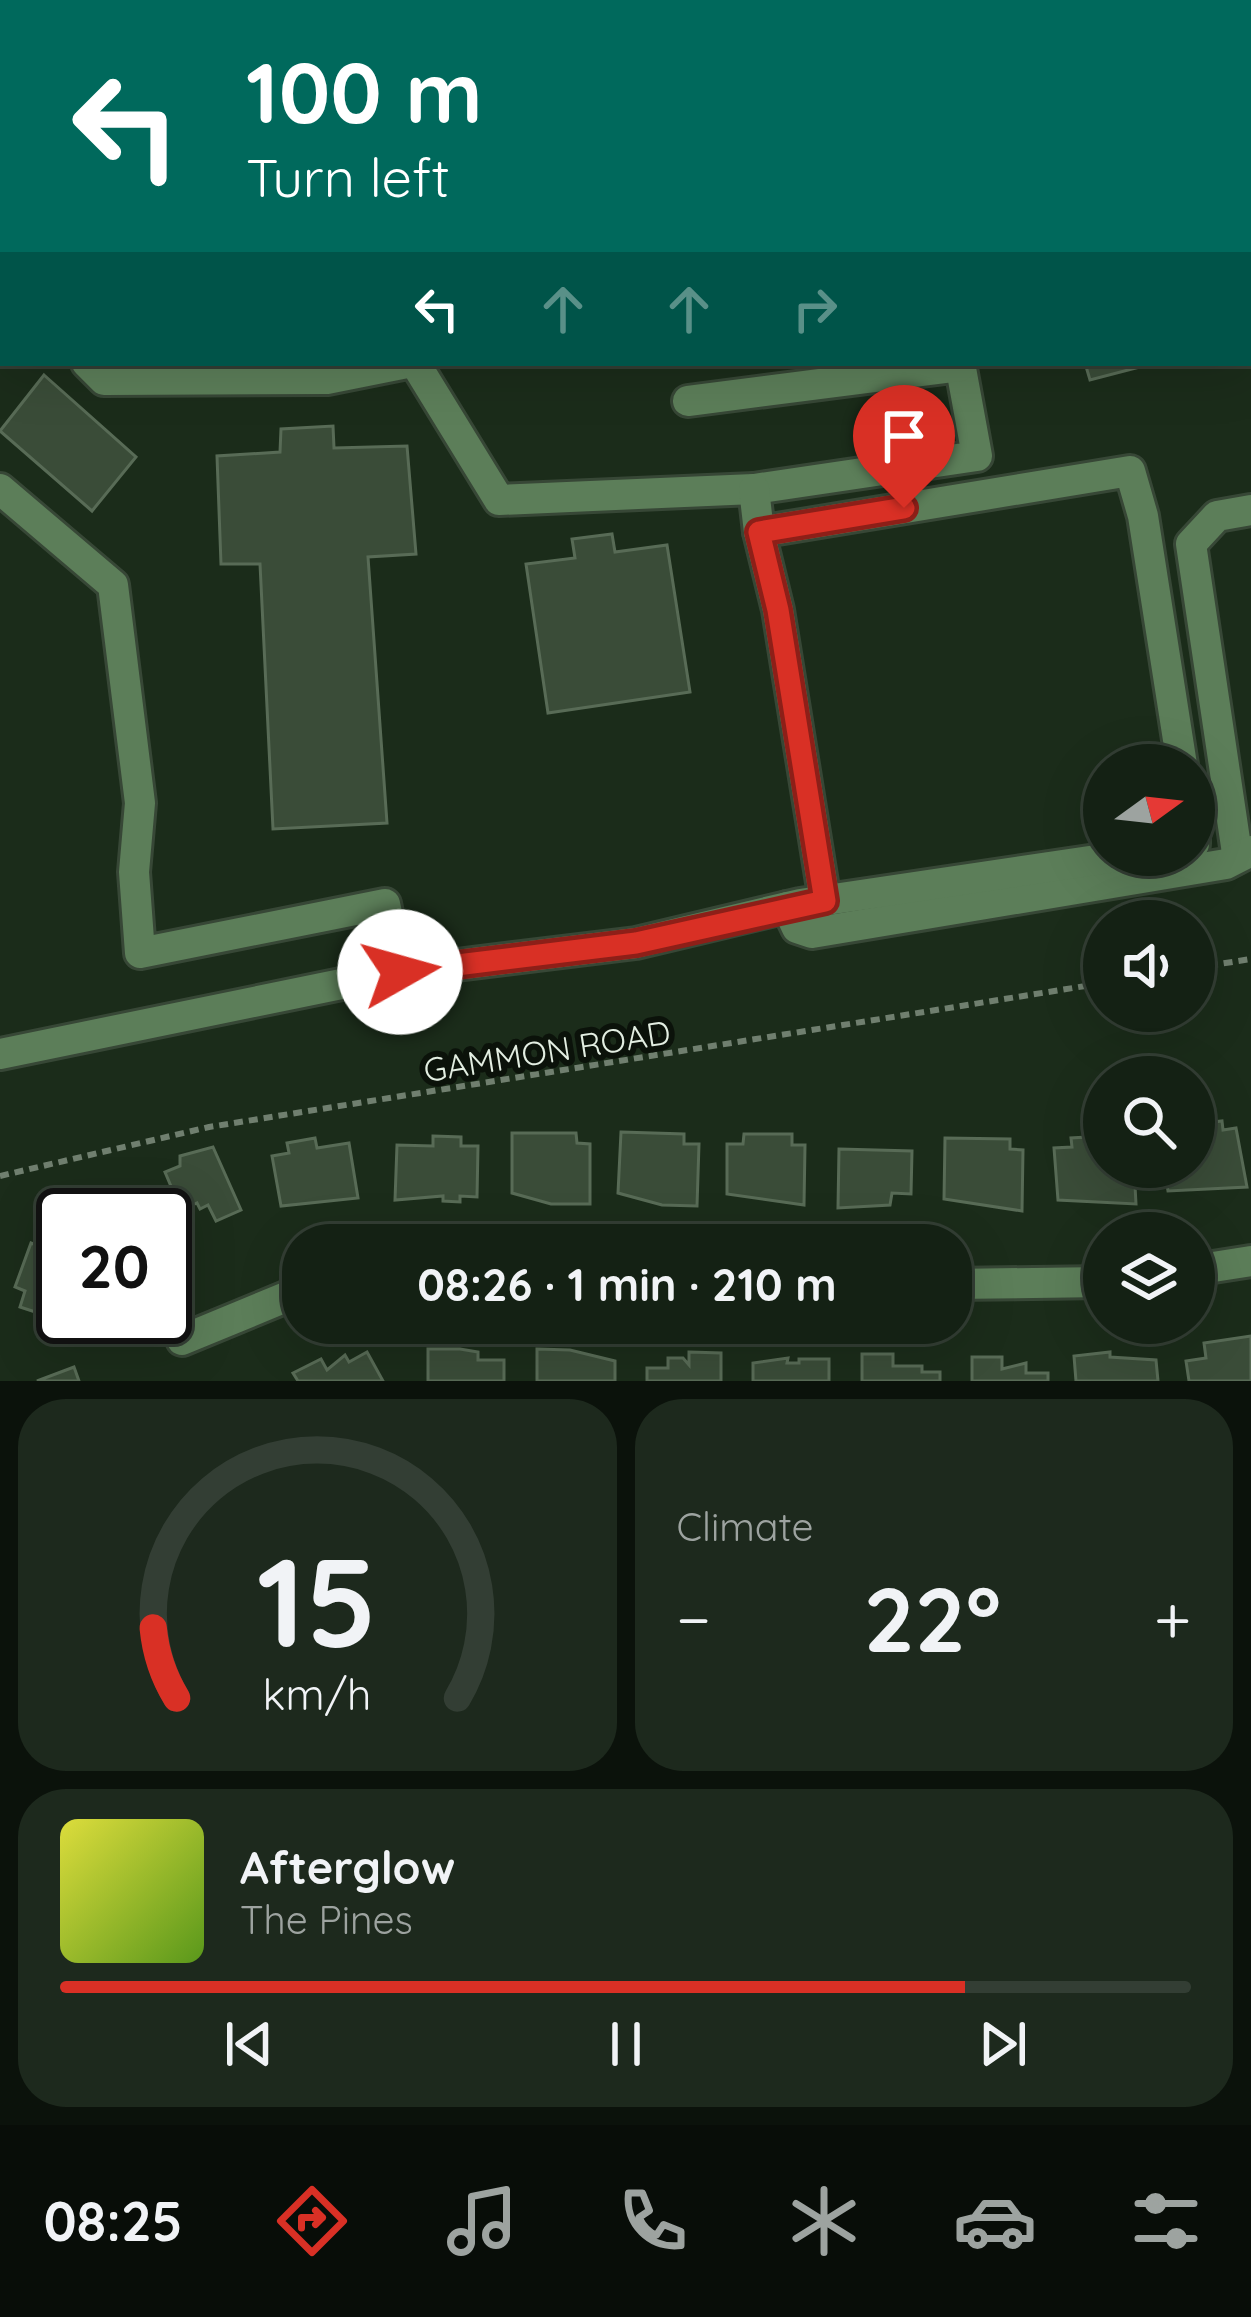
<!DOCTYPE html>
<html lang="en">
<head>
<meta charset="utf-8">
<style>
  body { margin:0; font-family:Quicksand,sans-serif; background:#1d291d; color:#f1f3f6; height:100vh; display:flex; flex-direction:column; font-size:45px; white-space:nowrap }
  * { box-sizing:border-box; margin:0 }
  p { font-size:39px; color:#9da3a0 }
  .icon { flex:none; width:66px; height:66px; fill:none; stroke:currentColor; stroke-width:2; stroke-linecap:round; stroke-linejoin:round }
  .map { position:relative; height:1381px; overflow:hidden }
  .details { display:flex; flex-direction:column; gap:18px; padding:18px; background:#0b120b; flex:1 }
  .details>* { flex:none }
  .guide { position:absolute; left:0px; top:0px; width:1251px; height:366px; box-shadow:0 12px 48px #0002,0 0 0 3px #333e34; background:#00695c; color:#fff; overflow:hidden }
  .needle { width:78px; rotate:75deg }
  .buttons { position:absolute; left:1083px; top:744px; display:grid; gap:24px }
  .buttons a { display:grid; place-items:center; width:132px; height:132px; border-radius:50%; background:#142114; box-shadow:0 12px 48px #0002,0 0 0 3px #333e34; font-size:60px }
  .speed { position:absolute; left:36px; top:1188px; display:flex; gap:24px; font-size:60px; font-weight:700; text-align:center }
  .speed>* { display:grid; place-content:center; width:156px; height:156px; border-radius:50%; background:#142114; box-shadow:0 12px 48px #0002,0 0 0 3px #333e34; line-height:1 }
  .speed .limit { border:6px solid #111; border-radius:18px; background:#fff; color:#111 }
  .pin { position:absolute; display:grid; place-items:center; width:102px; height:102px; color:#fff; margin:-123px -51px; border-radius:50% 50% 50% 0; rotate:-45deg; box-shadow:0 0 12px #0007 }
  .pin .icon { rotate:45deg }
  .me { position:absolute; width:132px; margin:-66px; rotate:83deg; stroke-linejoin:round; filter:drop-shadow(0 0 9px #0008) }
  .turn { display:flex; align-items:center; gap:42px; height:252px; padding:0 48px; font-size:54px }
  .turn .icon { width:156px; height:156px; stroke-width:2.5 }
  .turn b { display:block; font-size:84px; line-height:102px }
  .lanes { display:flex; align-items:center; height:114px; padding:0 48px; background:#0003; justify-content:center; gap:60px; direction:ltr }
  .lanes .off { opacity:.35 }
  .big { font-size:90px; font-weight:700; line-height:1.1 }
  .details .widget { flex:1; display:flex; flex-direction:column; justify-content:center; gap:18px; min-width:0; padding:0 42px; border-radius:48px; background:#1d291d }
  .details .dial { align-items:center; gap:0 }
  .dial svg { height:312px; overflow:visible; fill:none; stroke:#333e34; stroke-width:7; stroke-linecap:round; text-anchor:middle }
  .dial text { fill:#f1f3f6; stroke:none }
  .song { display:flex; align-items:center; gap:36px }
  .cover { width:144px; height:144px; border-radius:18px; background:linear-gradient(135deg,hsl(60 70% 55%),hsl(90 70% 35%)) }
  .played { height:12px; border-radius:6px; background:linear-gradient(90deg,#d93025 80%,#333e34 80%) }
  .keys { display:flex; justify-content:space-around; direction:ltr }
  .heat { display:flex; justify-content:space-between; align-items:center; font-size:66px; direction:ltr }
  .details .tiles { flex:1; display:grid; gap:18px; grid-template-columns:1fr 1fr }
  .widget:last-child { grid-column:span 2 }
  .trip { position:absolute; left:282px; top:1224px; width:690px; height:120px; border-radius:48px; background:#142114; box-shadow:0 12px 48px #0002,0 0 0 3px #333e34; font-weight:700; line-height:120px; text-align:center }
  .dock { display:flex; height:192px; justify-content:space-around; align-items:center; background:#080d08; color:#9da3a0 }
  .dock .icon { width:84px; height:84px }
  .dock .active { color:#d93025 }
  .dock b { font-size:54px; color:#f1f3f6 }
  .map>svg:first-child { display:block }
  .building { fill:#3a4c38; stroke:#586b56; stroke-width:3 }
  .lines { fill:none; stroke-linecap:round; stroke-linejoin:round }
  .minor-casing { stroke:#374736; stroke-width:36 }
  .path { stroke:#707f6f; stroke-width:6; stroke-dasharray:9 6; stroke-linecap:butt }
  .minor { stroke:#5c7e59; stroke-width:30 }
  .route-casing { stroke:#8d1f18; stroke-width:30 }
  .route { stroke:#d93025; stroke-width:21 }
  .labels { text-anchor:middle; stroke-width:12; stroke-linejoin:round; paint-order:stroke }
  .street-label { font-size:33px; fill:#e3eee2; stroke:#0b120a }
</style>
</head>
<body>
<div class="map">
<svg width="1251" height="1381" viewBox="0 0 1251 1381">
  <rect width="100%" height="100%" fill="#1b2c1a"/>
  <g class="building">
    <path d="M 404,0 L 492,0 L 492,3 L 405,3 Z"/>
    <path d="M 1140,0 L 1235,0 L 1235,3 L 1141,3 Z"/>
    <path d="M 1251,143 L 1251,227 L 1248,228 L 1248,144 Z"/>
    <path d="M 1251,254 L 1251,339 L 1248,340 L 1248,255 Z"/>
    <path d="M 1085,363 L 1155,363 L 1090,380 Z"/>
    <path d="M 44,375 L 136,457 L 92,511 L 0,431 Z"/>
    <path d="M 333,426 L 334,448 L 407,446 L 416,554 L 368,557 L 387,823 L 273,829 L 260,564 L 221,564 L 217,456 L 280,452 L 281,429 Z"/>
    <path d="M 612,534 L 615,552 L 667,545 L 690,692 L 548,713 L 526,564 L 575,558 L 572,539 Z"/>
    <path d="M 1222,1121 L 1223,1130 L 1236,1128 L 1247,1187 L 1168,1191 L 1164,1167 L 1194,1167 L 1194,1124 Z"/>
    <path d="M 621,1132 L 684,1134 L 684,1144 L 699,1144 L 697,1206 L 662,1205 L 618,1193 Z"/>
    <path d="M 512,1133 L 576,1133 L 577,1143 L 590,1144 L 590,1204 L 551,1204 L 512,1193 Z"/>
    <path d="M 744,1134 L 792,1134 L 792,1145 L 805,1145 L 804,1205 L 727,1194 L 727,1144 L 743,1144 Z"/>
    <path d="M 433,1136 L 461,1137 L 461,1146 L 478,1146 L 477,1197 L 460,1196 L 460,1202 L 443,1201 L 443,1196 L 395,1200 L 397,1145 L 433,1146 Z"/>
    <path d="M 1104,1136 L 1104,1167 L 1134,1167 L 1136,1204 L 1058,1200 L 1054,1148 L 1072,1147 L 1071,1138 Z"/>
    <path d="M 315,1138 L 317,1148 L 349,1143 L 358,1198 L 281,1206 L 272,1156 L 289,1153 L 287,1143 Z"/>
    <path d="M 945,1138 L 1010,1139 L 1010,1149 L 1023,1150 L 1022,1211 L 944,1199 Z"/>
    <path d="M 213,1147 L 241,1210 L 216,1221 L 208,1205 L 200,1209 L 197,1203 L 181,1210 L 165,1172 L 180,1166 L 180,1156 Z"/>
    <path d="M 839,1149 L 912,1151 L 911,1194 L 892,1193 L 890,1205 L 838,1208 Z"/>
    <path d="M 43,1231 L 63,1238 L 63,1317 L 71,1317 L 69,1323 L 20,1307 L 25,1291 L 15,1287 L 31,1243 L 39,1246 Z"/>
    <path d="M 1251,1336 L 1251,1381 L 1189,1381 L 1186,1361 L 1206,1358 L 1204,1343 Z"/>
    <path d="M 428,1349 L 460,1349 L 478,1352 L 478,1360 L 504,1360 L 504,1381 L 428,1381 Z"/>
    <path d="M 537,1349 L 570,1350 L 615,1361 L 615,1381 L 537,1381 Z"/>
    <path d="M 367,1352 L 383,1381 L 298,1381 L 293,1373 L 321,1359 L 327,1370 L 345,1355 L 349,1362 Z"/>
    <path d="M 689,1352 L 721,1353 L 721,1381 L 647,1381 L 647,1368 L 668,1368 L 668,1358 L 683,1358 L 689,1365 Z"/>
    <path d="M 1110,1352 L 1110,1357 L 1156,1360 L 1158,1381 L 1076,1381 L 1074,1356 Z"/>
    <path d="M 862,1354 L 893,1354 L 893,1366 L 922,1366 L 922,1372 L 940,1372 L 940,1381 L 862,1381 Z"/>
    <path d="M 972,1357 L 1002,1357 L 1002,1369 L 1026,1363 L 1026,1373 L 1048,1373 L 1048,1381 L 972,1381 Z"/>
    <path d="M 788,1358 L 787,1363 L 799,1363 L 799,1359 L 829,1359 L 829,1381 L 753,1381 L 753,1363 Z"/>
    <path d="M 74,1367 L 79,1381 L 37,1381 Z"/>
  </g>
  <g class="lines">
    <defs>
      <g id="minor">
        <path d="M 275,0 L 276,3"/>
        <path d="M 539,0 L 539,3"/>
        <path d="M 726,0 L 727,3"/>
        <path d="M 835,0 L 836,3"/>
        <path d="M 317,3 L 317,0"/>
        <path d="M 87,363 L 104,380 L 327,379 L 407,363"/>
        <path d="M 415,363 L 499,500 L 754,489 L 977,456 L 960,363"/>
        <path d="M 688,401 L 960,366"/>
        <path d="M 0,489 L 113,585 L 140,803 L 134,872 L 140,953 L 385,904 L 400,972"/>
        <path d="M 754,489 L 759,532 L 1130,471 L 1143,516 L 1182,765"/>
        <path d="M 759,532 L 778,610 L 825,901"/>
        <path d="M 1194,836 L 1194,844"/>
        <path d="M 1237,853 L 1191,544 L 1217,516 L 1251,510"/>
        <path d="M 787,907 L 797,928 L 812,933 L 1226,864 L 1251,851"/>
        <path d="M 0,1054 L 400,972 L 636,943 L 800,904 L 1130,855"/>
        <path d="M 1194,1270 L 1251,1261"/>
        <path d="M 951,1284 L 1104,1282"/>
        <path d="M 182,1340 L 303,1290"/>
      </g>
    </defs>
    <use href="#minor" class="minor-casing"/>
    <g class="path">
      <path d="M 1194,968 L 1251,959"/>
      <path d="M 0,1176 L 209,1127 L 1104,983"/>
    </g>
    <use href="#minor" class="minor"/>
  </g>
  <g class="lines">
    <defs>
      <path id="route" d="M 400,972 L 636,943 L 825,901 L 778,610 L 759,532 L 904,508"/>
    </defs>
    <use href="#route" class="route-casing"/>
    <use href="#route" class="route"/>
  </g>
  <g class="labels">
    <g class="street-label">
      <text transform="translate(547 1051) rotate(-9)" y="12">GAMMON ROAD</text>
    </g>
  </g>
</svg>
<div class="buttons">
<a><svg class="needle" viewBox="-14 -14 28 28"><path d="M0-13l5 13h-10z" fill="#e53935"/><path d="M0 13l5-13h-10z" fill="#9da3a0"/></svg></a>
<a><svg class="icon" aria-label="sound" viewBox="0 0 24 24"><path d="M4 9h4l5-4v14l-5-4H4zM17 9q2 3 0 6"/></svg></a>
<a><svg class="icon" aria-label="search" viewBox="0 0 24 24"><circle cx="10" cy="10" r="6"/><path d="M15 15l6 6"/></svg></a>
<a><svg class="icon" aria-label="layers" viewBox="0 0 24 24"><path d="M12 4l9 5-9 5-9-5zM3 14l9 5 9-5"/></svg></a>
</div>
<div class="speed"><div class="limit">20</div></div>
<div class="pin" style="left:904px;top:508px;background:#d93025"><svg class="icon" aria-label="arrive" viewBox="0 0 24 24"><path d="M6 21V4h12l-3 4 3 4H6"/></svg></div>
<svg class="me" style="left:400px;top:972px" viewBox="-20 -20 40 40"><circle r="19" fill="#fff"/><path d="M0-13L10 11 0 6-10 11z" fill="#d93025"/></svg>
<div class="trip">08:26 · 1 min · 210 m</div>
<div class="guide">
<div class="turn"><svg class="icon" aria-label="left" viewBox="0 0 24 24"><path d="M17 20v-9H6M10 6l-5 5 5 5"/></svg><div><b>100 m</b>Turn left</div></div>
<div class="lanes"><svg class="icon" aria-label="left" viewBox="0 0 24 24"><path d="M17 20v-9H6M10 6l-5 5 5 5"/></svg><svg class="icon off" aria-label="ahead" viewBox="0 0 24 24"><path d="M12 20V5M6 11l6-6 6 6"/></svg><svg class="icon off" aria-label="ahead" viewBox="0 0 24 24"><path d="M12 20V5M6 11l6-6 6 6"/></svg><svg class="icon off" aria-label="right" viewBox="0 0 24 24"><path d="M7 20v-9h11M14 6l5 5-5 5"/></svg></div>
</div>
</div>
<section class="details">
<div class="tiles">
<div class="widget dial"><svg viewBox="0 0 100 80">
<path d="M14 69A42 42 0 1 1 86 69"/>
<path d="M14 69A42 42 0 0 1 8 51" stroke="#d93025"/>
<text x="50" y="56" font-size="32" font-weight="700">15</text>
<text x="50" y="72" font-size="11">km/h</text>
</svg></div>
<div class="widget"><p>Climate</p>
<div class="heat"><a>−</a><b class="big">22°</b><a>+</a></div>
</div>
<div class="widget">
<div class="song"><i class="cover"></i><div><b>Afterglow</b><p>The Pines</p></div></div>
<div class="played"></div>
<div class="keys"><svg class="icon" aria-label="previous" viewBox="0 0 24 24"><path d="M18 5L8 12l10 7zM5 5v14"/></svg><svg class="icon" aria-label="pause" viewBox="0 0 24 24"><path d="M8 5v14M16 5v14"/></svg><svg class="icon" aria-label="next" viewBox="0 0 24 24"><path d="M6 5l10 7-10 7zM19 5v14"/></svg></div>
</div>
</div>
</section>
<nav class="dock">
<b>08:25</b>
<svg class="icon active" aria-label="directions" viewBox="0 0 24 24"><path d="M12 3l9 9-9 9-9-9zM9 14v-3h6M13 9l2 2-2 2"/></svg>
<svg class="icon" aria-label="music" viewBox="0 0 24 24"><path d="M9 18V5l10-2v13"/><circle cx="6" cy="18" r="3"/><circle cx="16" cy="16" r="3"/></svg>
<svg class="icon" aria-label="phone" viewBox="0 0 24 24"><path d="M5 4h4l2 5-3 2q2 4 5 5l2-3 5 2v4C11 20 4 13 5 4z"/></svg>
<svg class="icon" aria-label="climate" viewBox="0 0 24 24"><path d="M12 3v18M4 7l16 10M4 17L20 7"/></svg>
<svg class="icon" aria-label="car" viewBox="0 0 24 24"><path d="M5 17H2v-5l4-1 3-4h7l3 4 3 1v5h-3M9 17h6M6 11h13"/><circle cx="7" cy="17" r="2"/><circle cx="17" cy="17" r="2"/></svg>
<svg class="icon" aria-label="filters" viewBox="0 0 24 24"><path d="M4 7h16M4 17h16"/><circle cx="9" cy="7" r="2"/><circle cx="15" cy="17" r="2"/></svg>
</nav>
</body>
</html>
